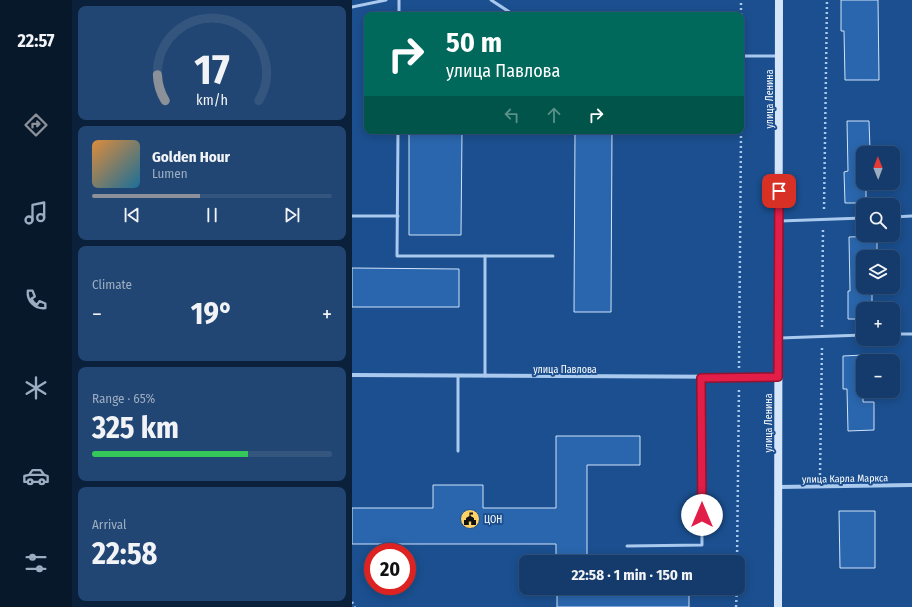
<!DOCTYPE html>
<html lang="en">
<head>
<meta charset="utf-8">
<style>
  body { margin:0; font-family:"Fira Sans Condensed",sans-serif; background:#214673; color:#f1f3f6; height:100vh; display:flex; flex-direction:column; font-size:15px; white-space:nowrap }
  * { box-sizing:border-box; margin:0 }
  p { font-size:13px; color:#9dadc1 }
  .icon { flex:none; width:22px; height:22px; fill:none; stroke:currentColor; stroke-width:2; stroke-linecap:round; stroke-linejoin:round }
  .map { position:relative; flex:1; overflow:hidden }
  .side { display:flex; flex-direction:column; gap:6px; padding:6px; background:#0b203b; width:280px }
  .side>* { flex:none }
  .guide { position:absolute; left:12px; top:12px; width:380px; height:122px; border-radius:8px; box-shadow:0 2px 10px #0003,0 0 0 1px #33557e; background:#00695c; color:#fff; overflow:hidden }
  .needle { width:26px; rotate:359deg }
  .fabs { position:absolute; left:504px; top:146px; display:grid; gap:8px }
  .fabs a { display:grid; place-items:center; width:44px; height:44px; border-radius:8px; background:#143b6b; box-shadow:0 2px 10px #0003,0 0 0 1px #33557e; font-size:20px }
  .speed { position:absolute; left:12px; top:543px; display:flex; gap:8px; font-size:20px; font-weight:700; text-align:center }
  .speed>* { display:grid; place-content:center; width:52px; height:52px; border-radius:50%; background:#143b6b; box-shadow:0 2px 10px #0003,0 0 0 1px #33557e; line-height:1 }
  .speed .limit { border:6px solid #d22; background:#fff; color:#111 }
  .pin { position:absolute; display:grid; place-items:center; width:34px; height:34px; color:#fff; margin:-17px; border-radius:8px; box-shadow:0 2px 6px #0006 }
  .me { position:absolute; width:44px; margin:-22px; rotate:0deg; stroke-linejoin:round; filter:drop-shadow(0 0 3px #0008) }
  .turn { display:flex; align-items:center; gap:14px; height:84px; padding:0 16px; font-size:18px }
  .turn .icon { width:52px; height:52px; stroke-width:2.5 }
  .turn b { display:block; font-size:28px; line-height:34px }
  .lanes { display:flex; align-items:center; height:38px; padding:0 16px; background:#0003; justify-content:center; gap:20px; direction:ltr }
  .lanes .off { opacity:.35 }
  .big { font-size:30px; font-weight:700; line-height:1.1 }
  .side .card { flex:1; display:flex; flex-direction:column; justify-content:center; gap:6px; min-width:0; padding:0 14px; border-radius:8px; background:#214673 }
  .side .dial { align-items:center; gap:0 }
  .dial svg { height:104px; overflow:visible; fill:none; stroke:#33557e; stroke-width:7; stroke-linecap:round; text-anchor:middle }
  .dial text { fill:#f1f3f6; stroke:none }
  .song { display:flex; align-items:center; gap:12px }
  .cover { width:48px; height:48px; border-radius:6px; background:linear-gradient(135deg,hsl(30 70% 55%),hsl(200 70% 35%)) }
  .played { height:4px; border-radius:2px; background:linear-gradient(90deg,#8c9099 45%,#33557e 45%) }
  .keys { display:flex; justify-content:space-around; direction:ltr }
  .heat { display:flex; justify-content:space-between; align-items:center; font-size:22px; direction:ltr }
  .charge { height:6px; border-radius:3px; background:linear-gradient(90deg,#34c759 65%,#33557e 0) }
  .trip { position:absolute; left:167px; top:555px; width:226px; height:40px; border-radius:8px; background:#143b6b; box-shadow:0 2px 10px #0003,0 0 0 1px #33557e; font-weight:700; line-height:40px; text-align:center }
  main { display:flex; flex:1; min-height:0 }
  .tabs { display:flex; flex-direction:column; width:72px; justify-content:space-around; align-items:center; background:#08182b; color:#9dadc1 }
  .tabs .icon { width:28px; height:28px }
  .tabs .on { color:#8c9099 }
  .tabs b { font-size:18px; color:#f1f3f6 }
  .map>svg:first-child { display:block }
  .building { fill:#2a66ad; stroke:#cfe3fa }
  .lines { fill:none; stroke-linecap:round; stroke-linejoin:round }
  .path { stroke:#a9c9ee; stroke-width:2.5; stroke-dasharray:2 3; stroke-linecap:butt }
  .lane { stroke:#a9c9ee; stroke-width:3 }
  .street { stroke:#a9c9ee; stroke-width:4 }
  .secondary { stroke:#d6e6fa; stroke-width:8 }
  .route-casing { stroke:#92132f; stroke-width:10 }
  .route { stroke:#e11d48; stroke-width:7 }
  .labels { text-anchor:middle; stroke-width:4; stroke-linejoin:round; paint-order:stroke }
  .street-label { font-size:10px; fill:#fff; stroke:#1b4f8f }
  .poi-label { font-size:10px; fill:#fff; stroke:#1b4f8f; text-anchor:start }
</style>
</head>
<body>
<main>
<nav class="tabs">
<b>22:57</b>
<svg class="icon on" aria-label="directions" viewBox="0 0 24 24"><path d="M12 3l9 9-9 9-9-9zM9 14v-3h6M13 9l2 2-2 2"/></svg>
<svg class="icon" aria-label="music" viewBox="0 0 24 24"><path d="M9 18V5l10-2v13"/><circle cx="6" cy="18" r="3"/><circle cx="16" cy="16" r="3"/></svg>
<svg class="icon" aria-label="phone" viewBox="0 0 24 24"><path d="M5 4h4l2 5-3 2q2 4 5 5l2-3 5 2v4C11 20 4 13 5 4z"/></svg>
<svg class="icon" aria-label="climate" viewBox="0 0 24 24"><path d="M12 3v18M4 7l16 10M4 17L20 7"/></svg>
<svg class="icon" aria-label="car" viewBox="0 0 24 24"><path d="M5 17H2v-5l4-1 3-4h7l3 4 3 1v5h-3M9 17h6M6 11h13"/><circle cx="7" cy="17" r="2"/><circle cx="17" cy="17" r="2"/></svg>
<svg class="icon" aria-label="filters" viewBox="0 0 24 24"><path d="M4 7h16M4 17h16"/><circle cx="9" cy="7" r="2"/><circle cx="15" cy="17" r="2"/></svg>
</nav>
<section class="side">
<div class="card dial"><svg viewBox="0 0 100 80">
<path d="M14 69A42 42 0 1 1 86 69"/>
<path d="M14 69A42 42 0 0 1 8 49" stroke="#8c9099"/>
<text x="50" y="56" font-size="32" font-weight="700">17</text>
<text x="50" y="72" font-size="11">km/h</text>
</svg></div>
<div class="card">
<div class="song"><i class="cover"></i><div><b>Golden Hour</b><p>Lumen</p></div></div>
<div class="played"></div>
<div class="keys"><svg class="icon" aria-label="previous" viewBox="0 0 24 24"><path d="M18 5L8 12l10 7zM5 5v14"/></svg><svg class="icon" aria-label="pause" viewBox="0 0 24 24"><path d="M8 5v14M16 5v14"/></svg><svg class="icon" aria-label="next" viewBox="0 0 24 24"><path d="M6 5l10 7-10 7zM19 5v14"/></svg></div>
</div>
<div class="card"><p>Climate</p>
<div class="heat"><a>−</a><b class="big">19°</b><a>+</a></div>
</div>
<div class="card"><p>Range · 65%</p><b class="big">325 km</b><div class="charge"></div></div>
<div class="card"><p>Arrival</p><b class="big">22:58</b></div>
</section>
<div class="map">
<svg width="560" height="607" viewBox="0 0 560 607">
  <rect width="100%" height="100%" fill="#1b4f8f"/>
  <g class="building">
    <path d="M 489,0 L 526,0 L 527,80 L 493,80 L 492,31 L 489,31 Z"/>
    <path d="M 495,121 L 517,121 L 518,149 L 511,149 L 511,183 L 514,183 L 514,203 L 493,203 L 492,172 L 496,171 Z"/>
    <path d="M 57,131 L 110,131 L 109,235 L 57,235 Z"/>
    <path d="M 223,131 L 260,131 L 259,312 L 222,312 Z"/>
    <path d="M 525,236 L 525,257 L 511,257 L 511,291 L 520,291 L 520,309 L 511,309 L 511,319 L 496,319 L 496,291 L 498,291 L 497,237 Z"/>
    <path d="M 0,268 L 107,269 L 107,307 L 0,307 Z"/>
    <path d="M 511,355 L 511,402 L 522,402 L 522,430 L 496,431 L 495,389 L 491,389 L 491,356 Z"/>
    <path d="M 204,436 L 288,436 L 288,465 L 235,465 L 235,562 L 204,562 L 204,544 L 0,544 L 0,508 L 81,508 L 81,485 L 131,485 L 131,508 L 204,508 Z"/>
    <path d="M 487,511 L 523,511 L 523,568 L 488,568 Z"/>
    <rect x="205" y="588" width="132" height="19"/>
  </g>
  <g class="lines">
    <g class="path">
      <path d="M 389,15 L 389,0"/>
      <path d="M 472,209 L 475,0"/>
      <path d="M 470,327 L 471,228"/>
      <path d="M 387,368 L 389,131"/>
      <path d="M 468,475 L 470,346"/>
      <path d="M 385,562 L 387,387"/>
      <path d="M 0,602 L 3,607"/>
      <path d="M 384,607 L 385,588"/>
    </g>
    <g class="lane">
      <path d="M 139,0 L 162,15"/>
      <path d="M 0,7 L 34,0"/>
      <path d="M 47,15 L 47,0"/>
      <path d="M 389,56 L 425,56"/>
      <path d="M 46,131 L 45,256 L 201,256"/>
      <path d="M 0,216 L 46,216"/>
      <path d="M 541,217 L 560,216"/>
      <path d="M 428,221 L 511,218"/>
      <path d="M 133,256 L 133,376"/>
      <path d="M 541,334 L 560,334"/>
      <path d="M 428,338 L 511,335"/>
      <path d="M 106,376 L 106,451"/>
      <path d="M 275,546 L 350,545 L 349,378"/>
    </g>
    <g class="street">
      <path d="M 0,375 L 426,377"/>
      <path d="M 426,487 L 560,485"/>
    </g>
    <path class="secondary" d="M 426,607 L 427,0"/>
  </g>
  <g class="lines">
    <defs>
      <path id="route" d="M 350,515 L 349,378 L 426,377 L 427,191"/>
    </defs>
    <use href="#route" class="route-casing"/>
    <use href="#route" class="route"/>
  </g>
  <defs>
    <symbol id="civic-disc" viewBox="-11 -11 22 22"><circle r="9.5" fill="#ffd166" stroke="#1b4f8f"/><path d="M-.6-6.5H3V-4.5H.6V-3L4-1V1h2V6H-6V1h2V-1L-.6-3ZM-1.2 2.5V6h2.4V2.5Z" fill="#111"/></symbol>
  </defs>
  <g fill-rule="evenodd">
    <use href="#civic-disc" x="107" y="508" width="22" height="22"/>
  </g>
  <g class="labels">
    <g class="street-label">
      <text transform="translate(417 99) rotate(-90)" y="4">улица Ленина</text>
      <text x="213" y="373">улица Павлова</text>
      <text transform="translate(416 423) rotate(-90)" y="4">улица Ленина</text>
      <text transform="translate(493 478) rotate(-1)" y="4">улица Карла Маркса</text>
    </g>
    <g class="poi-label">
      <text x="132" y="523">ЦОН</text>
    </g>
  </g>
</svg>
<div class="fabs">
<a><svg class="needle" viewBox="-14 -14 28 28"><path d="M0-13l5 13h-10z" fill="#e53935"/><path d="M0 13l5-13h-10z" fill="#9dadc1"/></svg></a>
<a><svg class="icon" aria-label="search" viewBox="0 0 24 24"><circle cx="10" cy="10" r="6"/><path d="M15 15l6 6"/></svg></a>
<a><svg class="icon" aria-label="layers" viewBox="0 0 24 24"><path d="M12 4l9 5-9 5-9-5zM3 14l9 5 9-5"/></svg></a>
<a>+</a>
<a>−</a>
</div>
<div class="speed"><div class="limit">20</div></div>
<div class="pin" style="left:427px;top:191px;background:#d93025"><svg class="icon" aria-label="arrive" viewBox="0 0 24 24"><path d="M6 21V4h12l-3 4 3 4H6"/></svg></div>
<svg class="me" style="left:350px;top:515px" viewBox="-20 -20 40 40"><circle r="19" fill="#fff"/><path d="M0-13L10 11 0 6-10 11z" fill="#e11d48"/></svg>
<div class="trip">22:58 · 1 min · 150 m</div>
<div class="guide">
<div class="turn"><svg class="icon" aria-label="right" viewBox="0 0 24 24"><path d="M7 20v-9h11M14 6l5 5-5 5"/></svg><div><b>50 m</b>улица Павлова</div></div>
<div class="lanes"><svg class="icon off" aria-label="left" viewBox="0 0 24 24"><path d="M17 20v-9H6M10 6l-5 5 5 5"/></svg><svg class="icon off" aria-label="ahead" viewBox="0 0 24 24"><path d="M12 20V5M6 11l6-6 6 6"/></svg><svg class="icon" aria-label="right" viewBox="0 0 24 24"><path d="M7 20v-9h11M14 6l5 5-5 5"/></svg></div>
</div>
</div>
</main>
</body>
</html>
